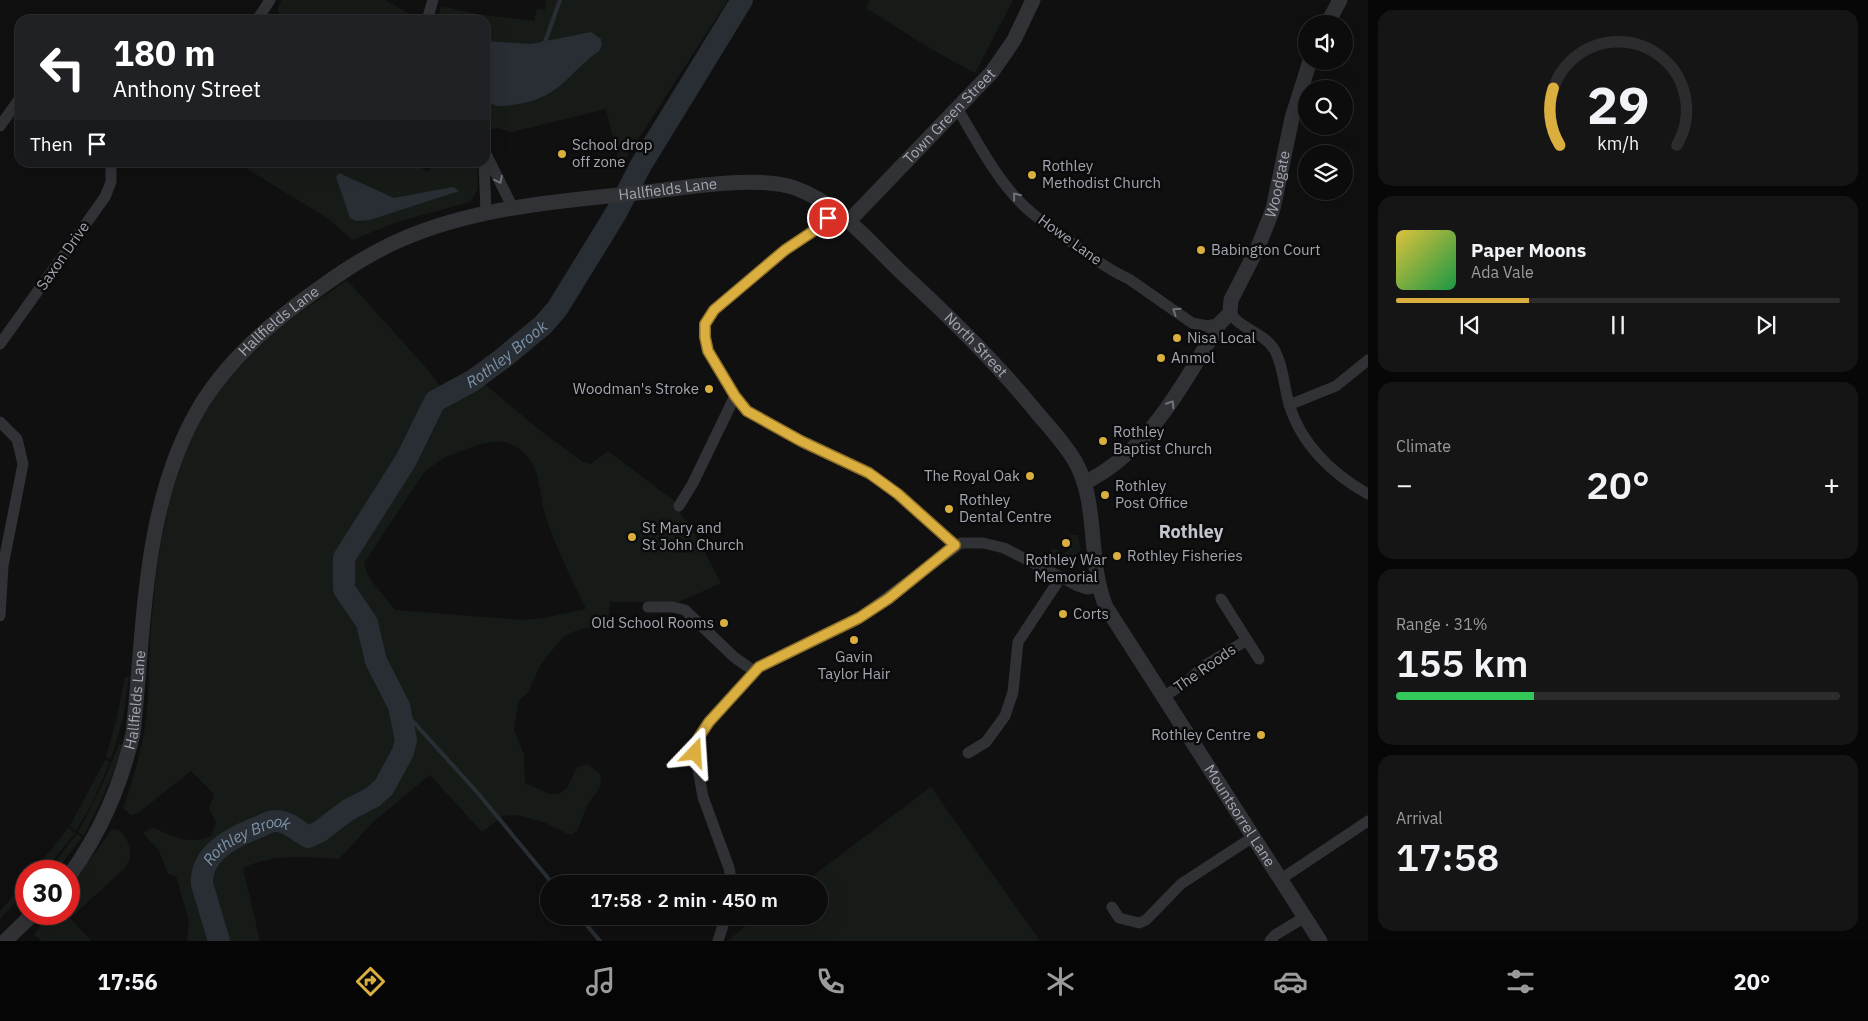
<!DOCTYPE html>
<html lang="en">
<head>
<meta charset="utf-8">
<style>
  body { margin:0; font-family:"IBM Plex Sans",sans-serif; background:#151516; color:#f1f3f6; height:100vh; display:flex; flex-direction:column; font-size:19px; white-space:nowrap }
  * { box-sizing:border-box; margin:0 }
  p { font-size:16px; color:#9a9b9d }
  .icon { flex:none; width:28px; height:28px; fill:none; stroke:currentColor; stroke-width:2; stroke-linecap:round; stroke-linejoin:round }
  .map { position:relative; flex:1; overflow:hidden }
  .side { display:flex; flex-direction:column; gap:10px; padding:10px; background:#070707; width:500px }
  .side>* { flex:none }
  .guide { position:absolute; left:15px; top:15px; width:475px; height:152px; border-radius:15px; box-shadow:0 5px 20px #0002,0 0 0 1px #2c2c2e; background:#202124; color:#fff; overflow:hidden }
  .controls { position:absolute; left:1298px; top:15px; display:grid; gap:10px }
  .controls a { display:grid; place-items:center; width:55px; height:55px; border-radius:50%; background:#0c0c0d; box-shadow:0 5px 20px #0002,0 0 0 1px #2c2c2e; font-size:25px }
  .speed { position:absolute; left:15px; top:860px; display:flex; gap:10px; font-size:25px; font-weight:700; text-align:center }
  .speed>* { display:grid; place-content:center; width:65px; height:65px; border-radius:50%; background:#0c0c0d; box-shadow:0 5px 20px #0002,0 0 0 1px #2c2c2e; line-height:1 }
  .speed .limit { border:8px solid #d22; background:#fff; color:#111 }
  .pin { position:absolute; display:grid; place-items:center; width:42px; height:42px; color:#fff; margin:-21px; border:2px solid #fff; border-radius:50%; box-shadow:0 1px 5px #0007 }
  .me { position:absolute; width:55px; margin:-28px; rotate:20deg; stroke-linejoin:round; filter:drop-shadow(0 0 4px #0008) }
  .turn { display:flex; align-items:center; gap:18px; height:105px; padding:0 15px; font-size:22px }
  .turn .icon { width:65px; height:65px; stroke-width:2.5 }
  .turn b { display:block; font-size:35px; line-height:42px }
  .then { display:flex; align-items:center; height:48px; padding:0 15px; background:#0003; gap:10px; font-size:19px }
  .big { font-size:38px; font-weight:600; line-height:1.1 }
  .side .card { flex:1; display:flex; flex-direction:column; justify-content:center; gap:8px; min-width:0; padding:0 18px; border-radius:15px; background:#151516 }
  .side .dial { align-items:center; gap:0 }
  .dial svg { height:130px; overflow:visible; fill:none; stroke:#2c2c2e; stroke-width:7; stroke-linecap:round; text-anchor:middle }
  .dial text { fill:#f1f3f6; stroke:none }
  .song { display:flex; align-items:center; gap:15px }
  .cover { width:60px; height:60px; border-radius:8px; background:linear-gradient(135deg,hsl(50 70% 55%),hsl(140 70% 35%)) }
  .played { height:5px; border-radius:2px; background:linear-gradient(90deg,#daae3f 30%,#2c2c2e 30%) }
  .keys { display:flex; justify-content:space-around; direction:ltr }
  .heat { display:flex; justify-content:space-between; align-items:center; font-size:28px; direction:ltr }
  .charge { height:8px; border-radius:4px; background:linear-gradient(90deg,#34c759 31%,#2c2c2e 0) }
  .trip { position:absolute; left:540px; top:875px; width:288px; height:50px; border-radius:25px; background:#0c0c0d; box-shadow:0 5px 20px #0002,0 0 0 1px #2c2c2e; font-weight:600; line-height:50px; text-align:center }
  .tab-bar { display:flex; height:80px; justify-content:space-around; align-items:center; background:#050505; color:#9a9b9d }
  .tab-bar .icon { width:35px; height:35px }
  .tab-bar .selected { color:#daae3f }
  .tab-bar b { font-size:22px; color:#f1f3f6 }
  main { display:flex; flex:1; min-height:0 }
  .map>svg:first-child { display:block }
  .green { fill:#171b18; fill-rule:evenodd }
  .water { fill:#282e33 }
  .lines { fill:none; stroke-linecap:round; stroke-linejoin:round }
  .stream { stroke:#282e33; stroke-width:4 }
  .river { stroke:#282e33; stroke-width:22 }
  .minor { stroke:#313236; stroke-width:11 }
  .tertiary { stroke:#313236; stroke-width:15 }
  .oneway { stroke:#707279 }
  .route-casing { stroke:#8e7129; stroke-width:12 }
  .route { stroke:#daae3f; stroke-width:9 }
  .poi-dot { fill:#daae3f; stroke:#0b0b0c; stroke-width:2 }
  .labels { text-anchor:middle; stroke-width:5; stroke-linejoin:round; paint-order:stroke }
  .street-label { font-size:15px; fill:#a3a6b0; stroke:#0b0b0c }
  .poi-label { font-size:15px; fill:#a3a6b0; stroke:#0b0b0c; text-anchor:start }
  .water-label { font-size:16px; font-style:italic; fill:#7d92a8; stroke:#0b0b0c }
  .quarter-label { font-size:18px; font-weight:bold; fill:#c3c5cd; stroke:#0b0b0c }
</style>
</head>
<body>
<main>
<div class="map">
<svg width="1368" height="941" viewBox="0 0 1368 941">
  <rect width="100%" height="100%" fill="#101011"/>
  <g class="green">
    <path d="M 282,0 L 385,0 L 417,18 L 416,20 L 294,20 L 278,12 L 278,7 Z"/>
    <path d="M 546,0 L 728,0 L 620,167 L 606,109 L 512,132 L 497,128 L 485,131 L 485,20 L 438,20 L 441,6 L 476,14 L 534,21 L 537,9 L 545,10 Z"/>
    <path d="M 870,0 L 1013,0 L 975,73 L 931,49 L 866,8 Z"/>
    <path d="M 411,162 L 428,172 L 434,163 L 440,163 L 441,167 L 449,167 L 450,163 L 477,163 L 478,189 L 470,202 L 397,222 L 352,240 L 330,220 L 238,163 Z"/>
    <path d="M 347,280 L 429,371 L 450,400 L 481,381 L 542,432 L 583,462 L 591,464 L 608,451 L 674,501 L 683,508 L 680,514 L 689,523 L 721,583 L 679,602 L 610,602 L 608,618 L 605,623 L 575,631 L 563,637 L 541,664 L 528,692 L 518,702 L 514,730 L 524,755 L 525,784 C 540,786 551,803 567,788 L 577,767 L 588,764 L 601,775 L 600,787 L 586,807 L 578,830 L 573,834 L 568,834 L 544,822 L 516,815 L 503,816 L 482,832 L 430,775 L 374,821 L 339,859 C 304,857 275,853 243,868 L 260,941 L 187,941 L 189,921 L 176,876 L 168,874 L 159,851 L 143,833 L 154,827 C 172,838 191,845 211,836 L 216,822 L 209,808 L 214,794 L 191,771 L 137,814 L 131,815 L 123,808 C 133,781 140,755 145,727 C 150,695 148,661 151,629 C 157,549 169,469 212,401 C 230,374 255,350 279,329 C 300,311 325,296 347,280 ZM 499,441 C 515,444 525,451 533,465 C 541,480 540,500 546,517 C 556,549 572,579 586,609 L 543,618 L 523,620 L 395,610 C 384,594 368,582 364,563 L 425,471 L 445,457 L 480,444 Z"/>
    <path d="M 1069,535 L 1078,535 L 1081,551 L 1063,562 L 1048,554 L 1053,548 L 1063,554 L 1072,547 L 1072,539 Z"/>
    <path d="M 125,677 L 129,677 L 123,719 L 111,759 L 106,757 L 117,717 Z"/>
    <path d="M 119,744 L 124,745 L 122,751 L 101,801 L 84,835 L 78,832 L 103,783 Z"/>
    <path d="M 105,760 L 110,762 L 91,805 L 76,830 L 70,826 Z"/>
    <path d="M 931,787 L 1040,941 L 727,941 L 759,916 L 819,916 L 819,884 L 802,884 Z"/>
    <path d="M 68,828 L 75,833 L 44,871 L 34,871 Z"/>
    <path d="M 112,829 L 119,830 C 130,842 135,854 125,868 L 70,918 L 91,941 L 42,941 L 34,935 L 50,914 L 69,914 L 69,888 Z"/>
    <path d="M 77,834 L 82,837 L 56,871 L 48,871 Z"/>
    <path d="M 22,886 L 26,891 L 0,919 L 0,911 Z"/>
  </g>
  <g class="water">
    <path d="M 591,32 L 601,39 L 602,45 L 599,51 C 567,74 561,97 518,104 C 504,106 496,109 485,99 L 485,41 L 531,44 Z"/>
    <path d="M 339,173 L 394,198 L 453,187 L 459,191 L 370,220 L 356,221 L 350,218 L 336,177 Z"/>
  </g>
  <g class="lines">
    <g class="stream">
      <path d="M 545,42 L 560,0"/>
      <path d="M 399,706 L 477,792 L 553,884"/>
      <path d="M 579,916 L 600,941"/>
    </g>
    <path class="river" id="s1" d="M 219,941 L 202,884 C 200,853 234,836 259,827 C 264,824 271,821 277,821 C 288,821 299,832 308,837 L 319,832 L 348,810 L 373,797 L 384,787 L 403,752 L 406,740 L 399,706 L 376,661 L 367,623 L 344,589 L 344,558 L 406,460 L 435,401 L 472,381 L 502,359 L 543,325 L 557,309 L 616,213 L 641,165 L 742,0"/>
    <g class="minor">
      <path d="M 257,20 L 270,0"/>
      <path d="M 427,20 L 433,0"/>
      <path d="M 957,108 C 977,141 996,179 1024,206 C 1040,221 1059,233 1076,246 C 1093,258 1110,271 1129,279 L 1192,323 L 1207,326 L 1220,323"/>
      <path d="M 0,126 L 20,98"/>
      <path d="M 485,152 L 513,208"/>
      <path d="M 484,162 L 486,213"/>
      <path d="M 835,209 L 821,226 L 785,250 L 714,310 L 705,324 L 705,337 L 708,351 L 735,396 L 747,411 L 801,441 L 869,473 L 898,494 L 955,545"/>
      <path d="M 1230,313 C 1240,329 1263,332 1274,349 C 1283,364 1284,387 1289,404 C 1301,444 1332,474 1368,494"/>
      <path d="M 0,344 L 105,197 L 111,182 L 111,162"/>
      <path d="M 1289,405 L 1336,386 L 1368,360"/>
      <path d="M 0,422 L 17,439 L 23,464 L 3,566 L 0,616"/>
      <path d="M 679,506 L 693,483 L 735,396"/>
      <path d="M 1221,599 L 1259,659"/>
      <path d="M 648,607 L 673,607 L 685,610 L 734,657 L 754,671"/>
      <path d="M 1163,697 L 1185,683 L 1204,666 L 1247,640"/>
      <path d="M 968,753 L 986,742 L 1005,716 L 1013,692 L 1018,642 L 1061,577"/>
      <path d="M 1281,879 L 1368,821"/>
      <path d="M 732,884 L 729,868 L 703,797 L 695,753 L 699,737 L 709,722 L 759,667 L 859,618 L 961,543 L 983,543 L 1004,548 L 1078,586 L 1087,589 L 1099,587"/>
      <path d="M 1112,907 L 1119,918 L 1139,923 L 1146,920 L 1181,884 L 1253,837"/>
      <path d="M 718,941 L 726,916"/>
      <path d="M 1270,941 L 1275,935 L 1305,917"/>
    </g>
    <g class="tertiary">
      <path d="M 1327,24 L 1340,0"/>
      <path id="s2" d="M 849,221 L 992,72 L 1014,40 L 1033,0"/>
      <path id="s3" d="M 1084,483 C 1150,451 1183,383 1220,323 L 1230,313 L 1231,300 L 1258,247 L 1273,209 L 1292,118 L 1310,61"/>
      <path id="s4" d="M 69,876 C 101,832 120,787 133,734 C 145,624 142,501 202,403 C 227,363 262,331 299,303 C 330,280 362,257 398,241 C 476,206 564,201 648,192 C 687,187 759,175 795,188 C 841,205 869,242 903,274 C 951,318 997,363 1038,414 C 1051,429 1066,445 1076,463 C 1099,505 1087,561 1106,607 L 1320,941"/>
      <path d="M 5,941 L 33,914"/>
    </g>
  </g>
  <defs><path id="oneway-chevron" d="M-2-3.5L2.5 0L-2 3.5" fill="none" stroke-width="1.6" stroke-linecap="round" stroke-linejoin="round" transform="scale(1.25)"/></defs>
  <g class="oneway">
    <use href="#oneway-chevron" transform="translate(499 180) rotate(64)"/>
    <use href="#oneway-chevron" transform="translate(1016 196) rotate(-129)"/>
    <use href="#oneway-chevron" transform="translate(1176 311) rotate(-146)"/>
    <use href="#oneway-chevron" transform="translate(1171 404) rotate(-58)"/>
  </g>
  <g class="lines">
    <defs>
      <path id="route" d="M 695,753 L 699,737 L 709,722 L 759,667 L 859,618 L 888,599 L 955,545 L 898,494 L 869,473 L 801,441 L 747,411 L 735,396 L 708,351 L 705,337 L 705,324 L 714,310 L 785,250 L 815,230 L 828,218"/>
    </defs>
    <use href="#route" class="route-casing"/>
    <use href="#route" class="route"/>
  </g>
  <g class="poi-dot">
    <circle cx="562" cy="154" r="5"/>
    <circle cx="1032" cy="175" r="5"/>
    <circle cx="1201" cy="250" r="5"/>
    <circle cx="1177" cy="338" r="5"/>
    <circle cx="1161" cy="358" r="5"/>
    <circle cx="709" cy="389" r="5"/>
    <circle cx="1103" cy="441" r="5"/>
    <circle cx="1030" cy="476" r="5"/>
    <circle cx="1105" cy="495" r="5"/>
    <circle cx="949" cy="509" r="5"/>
    <circle cx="632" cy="537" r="5"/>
    <circle cx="1066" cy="543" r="5"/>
    <circle cx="1117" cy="556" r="5"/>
    <circle cx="1063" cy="614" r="5"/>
    <circle cx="724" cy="623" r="5"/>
    <circle cx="854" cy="640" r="5"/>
    <circle cx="1261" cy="735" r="5"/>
  </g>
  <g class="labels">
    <g class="street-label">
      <text dy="5" stroke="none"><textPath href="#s2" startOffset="145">Town Green Street</textPath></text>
      <text dy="5" stroke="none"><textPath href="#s3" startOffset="366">Woodgate</textPath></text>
      <text dy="5" stroke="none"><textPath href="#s4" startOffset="1031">Hallfields Lane</textPath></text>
      <text transform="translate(1070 240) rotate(36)" y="5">Howe Lane</text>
      <text transform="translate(63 256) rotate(-55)" y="5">Saxon Drive</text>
      <text dy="5" stroke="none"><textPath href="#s4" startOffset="611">Hallfields Lane</textPath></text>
      <text dy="5" stroke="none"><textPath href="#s4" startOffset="1400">North Street</textPath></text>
      <text transform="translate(1205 668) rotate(-35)" y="5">The Roods</text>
      <text dy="5" stroke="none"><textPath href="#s4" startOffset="191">Hallfields Lane</textPath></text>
      <text dy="5" stroke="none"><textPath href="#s4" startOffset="1951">Mountsorrel Lane</textPath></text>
    </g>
    <g class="poi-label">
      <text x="572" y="150">School drop<tspan x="572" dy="17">off zone</tspan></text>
      <text x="1042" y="171">Rothley<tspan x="1042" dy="17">Methodist Church</tspan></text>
      <text x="1211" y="255">Babington Court</text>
      <text x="1187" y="343">Nisa Local</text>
      <text x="1171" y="363">Anmol</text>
      <text x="699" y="394" text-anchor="end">Woodman's Stroke</text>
      <text x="1113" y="437">Rothley<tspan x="1113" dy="17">Baptist Church</tspan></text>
      <text x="1020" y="481" text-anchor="end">The Royal Oak</text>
      <text x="1115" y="491">Rothley<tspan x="1115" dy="17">Post Office</tspan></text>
      <text x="959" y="505">Rothley<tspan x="959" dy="17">Dental Centre</tspan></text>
      <text x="642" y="533">St Mary and<tspan x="642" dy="17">St John Church</tspan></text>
      <text x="1127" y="561">Rothley Fisheries</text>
      <text x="1066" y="565" text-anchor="middle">Rothley War<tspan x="1066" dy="17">Memorial</tspan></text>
      <text x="1073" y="619">Corts</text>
      <text x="714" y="628" text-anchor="end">Old School Rooms</text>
      <text x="854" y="662" text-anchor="middle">Gavin<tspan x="854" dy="17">Taylor Hair</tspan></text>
      <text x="1251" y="740" text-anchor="end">Rothley Centre</text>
    </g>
    <g class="water-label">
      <text dy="6" stroke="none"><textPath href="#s1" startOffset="808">Rothley Brook</textPath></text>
      <text dy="6" stroke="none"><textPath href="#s1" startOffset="130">Rothley Brook</textPath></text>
    </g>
    <g class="quarter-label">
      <text x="1191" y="538">Rothley</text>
    </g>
  </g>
</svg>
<div class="controls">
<a><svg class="icon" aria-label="sound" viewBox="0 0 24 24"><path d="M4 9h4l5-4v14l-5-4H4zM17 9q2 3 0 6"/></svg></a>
<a><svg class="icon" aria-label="search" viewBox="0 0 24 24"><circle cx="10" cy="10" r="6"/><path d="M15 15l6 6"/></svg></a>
<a><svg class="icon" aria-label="layers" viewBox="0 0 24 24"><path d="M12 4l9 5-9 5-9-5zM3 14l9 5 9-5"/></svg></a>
</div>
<div class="speed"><div class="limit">30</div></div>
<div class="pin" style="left:828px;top:218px;background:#d93025"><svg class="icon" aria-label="arrive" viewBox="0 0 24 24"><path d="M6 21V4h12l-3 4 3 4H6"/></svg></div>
<svg class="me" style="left:695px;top:753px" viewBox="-20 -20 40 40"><path d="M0-17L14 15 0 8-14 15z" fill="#daae3f" stroke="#fff" stroke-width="4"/></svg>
<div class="trip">17:58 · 2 min · 450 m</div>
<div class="guide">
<div class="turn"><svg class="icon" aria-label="left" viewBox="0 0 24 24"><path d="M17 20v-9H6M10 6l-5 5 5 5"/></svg><div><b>180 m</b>Anthony Street</div></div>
<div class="then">Then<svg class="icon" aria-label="arrive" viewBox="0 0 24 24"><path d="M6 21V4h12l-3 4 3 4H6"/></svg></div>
</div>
</div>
<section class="side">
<div class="card dial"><svg viewBox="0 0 100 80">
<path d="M14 69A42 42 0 1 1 86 69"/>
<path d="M14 69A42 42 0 0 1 10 34" stroke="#daae3f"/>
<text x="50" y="56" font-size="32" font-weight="700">29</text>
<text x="50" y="72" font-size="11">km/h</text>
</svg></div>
<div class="card">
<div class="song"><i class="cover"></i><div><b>Paper Moons</b><p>Ada Vale</p></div></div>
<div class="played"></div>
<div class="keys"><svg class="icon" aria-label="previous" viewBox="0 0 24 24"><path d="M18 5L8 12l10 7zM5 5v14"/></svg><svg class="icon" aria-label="pause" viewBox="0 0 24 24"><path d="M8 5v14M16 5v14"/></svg><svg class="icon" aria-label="next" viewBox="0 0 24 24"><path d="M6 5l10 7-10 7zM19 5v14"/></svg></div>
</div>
<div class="card"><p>Climate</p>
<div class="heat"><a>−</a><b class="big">20°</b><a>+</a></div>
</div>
<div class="card"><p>Range · 31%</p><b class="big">155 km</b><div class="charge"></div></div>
<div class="card"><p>Arrival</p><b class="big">17:58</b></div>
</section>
</main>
<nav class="tab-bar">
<b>17:56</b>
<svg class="icon selected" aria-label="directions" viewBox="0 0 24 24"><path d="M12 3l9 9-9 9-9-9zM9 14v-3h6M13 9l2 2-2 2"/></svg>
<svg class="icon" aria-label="music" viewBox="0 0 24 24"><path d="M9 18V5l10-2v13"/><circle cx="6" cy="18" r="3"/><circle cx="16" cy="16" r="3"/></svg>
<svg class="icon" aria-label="phone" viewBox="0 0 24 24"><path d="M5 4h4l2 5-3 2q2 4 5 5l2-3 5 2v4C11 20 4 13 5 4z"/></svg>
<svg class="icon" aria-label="climate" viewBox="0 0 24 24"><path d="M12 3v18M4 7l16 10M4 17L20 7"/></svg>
<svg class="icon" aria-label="car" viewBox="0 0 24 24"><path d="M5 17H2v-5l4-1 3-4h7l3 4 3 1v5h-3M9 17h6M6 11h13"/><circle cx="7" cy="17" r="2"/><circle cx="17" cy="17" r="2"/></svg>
<svg class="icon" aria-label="filters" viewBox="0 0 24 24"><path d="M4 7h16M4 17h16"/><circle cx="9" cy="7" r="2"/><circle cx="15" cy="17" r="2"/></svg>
<b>20°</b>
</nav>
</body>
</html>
